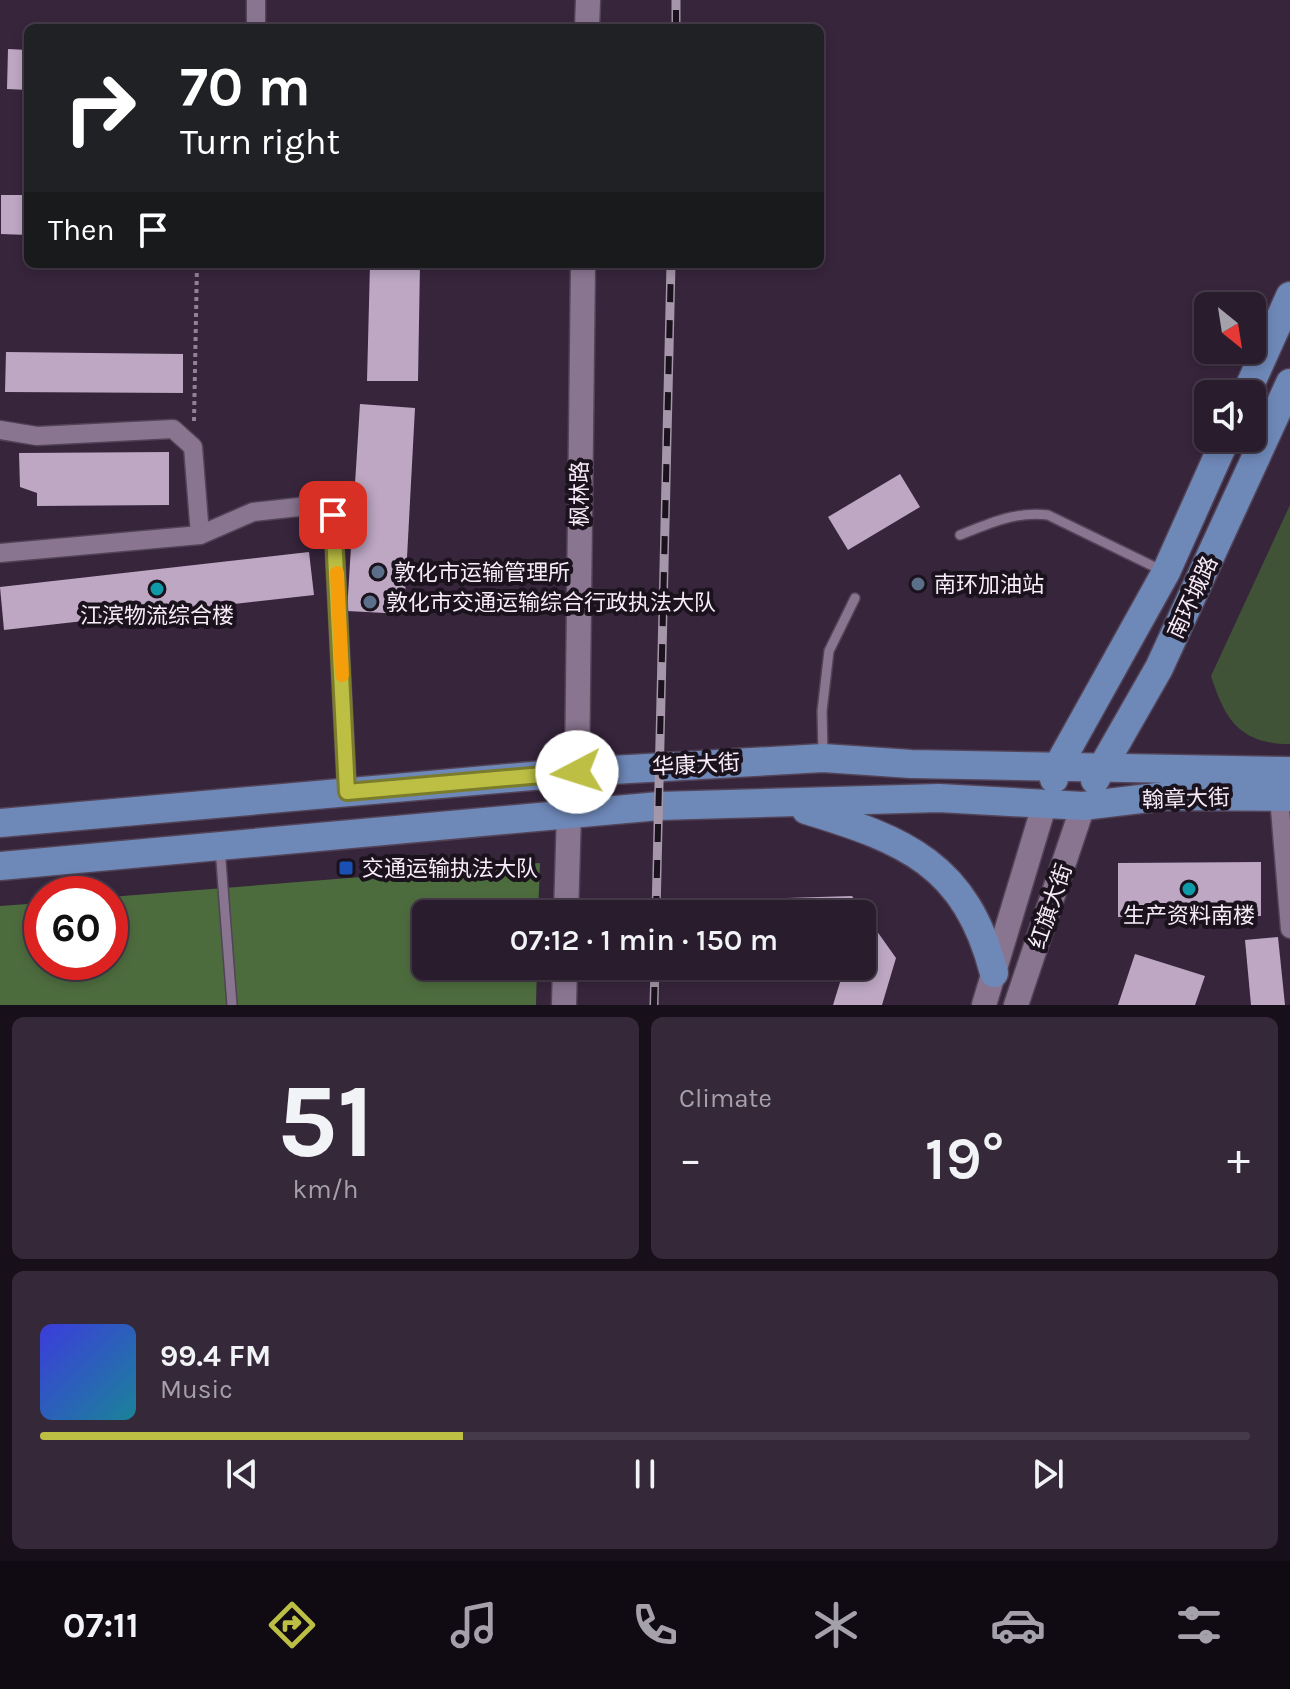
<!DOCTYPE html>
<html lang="en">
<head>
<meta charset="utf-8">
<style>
  body { margin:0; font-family:Karla,"Noto Sans SC",sans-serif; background:#352939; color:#f1f3f6; height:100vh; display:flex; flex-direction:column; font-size:30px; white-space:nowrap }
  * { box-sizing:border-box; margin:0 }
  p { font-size:26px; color:#a5a1aa }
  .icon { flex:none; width:44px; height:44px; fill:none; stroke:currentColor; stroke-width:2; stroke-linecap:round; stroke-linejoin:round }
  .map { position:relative; height:1005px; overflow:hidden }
  .drawer { display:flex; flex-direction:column; gap:12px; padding:12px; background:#170f19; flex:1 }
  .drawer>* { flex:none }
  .top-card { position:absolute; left:24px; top:24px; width:800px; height:244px; border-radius:12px; box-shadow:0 4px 12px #0003,0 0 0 2px #453a49; background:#202124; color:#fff; overflow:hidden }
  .needle { width:52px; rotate:150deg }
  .fabs { position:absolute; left:1194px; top:292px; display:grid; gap:16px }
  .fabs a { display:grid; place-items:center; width:72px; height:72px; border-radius:12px; background:#291c2d; box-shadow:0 4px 12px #0003,0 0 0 2px #453a49; font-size:40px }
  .speed { position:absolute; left:24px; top:876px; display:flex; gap:16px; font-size:40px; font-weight:700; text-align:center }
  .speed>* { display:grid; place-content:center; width:104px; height:104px; border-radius:50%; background:#291c2d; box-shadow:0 4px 12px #0003,0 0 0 2px #453a49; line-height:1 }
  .speed .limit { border:12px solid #d22; background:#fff; color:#111 }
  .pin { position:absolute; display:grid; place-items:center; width:68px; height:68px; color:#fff; margin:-34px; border-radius:16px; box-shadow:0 4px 12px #0006 }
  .me { position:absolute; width:88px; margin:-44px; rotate:265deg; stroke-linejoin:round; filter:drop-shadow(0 0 6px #0008) }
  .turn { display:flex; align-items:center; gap:28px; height:168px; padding:0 24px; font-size:36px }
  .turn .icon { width:104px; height:104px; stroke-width:2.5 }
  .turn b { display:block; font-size:56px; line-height:68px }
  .then { display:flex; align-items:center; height:76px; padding:0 24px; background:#0003; gap:16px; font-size:30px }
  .big { font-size:60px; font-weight:600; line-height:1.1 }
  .drawer .card { flex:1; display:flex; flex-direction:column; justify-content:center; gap:12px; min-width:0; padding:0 28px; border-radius:12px; background:#352939 }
  .drawer .dial { align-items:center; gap:0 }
  .dial b { font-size:104px; line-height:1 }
  .song { display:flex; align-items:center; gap:24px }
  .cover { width:96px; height:96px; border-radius:12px; background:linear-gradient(135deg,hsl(240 70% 55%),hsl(190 70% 35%)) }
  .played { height:8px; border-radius:4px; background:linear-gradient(90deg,#bcbf44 35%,#453a49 35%) }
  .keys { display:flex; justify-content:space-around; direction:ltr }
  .heat { display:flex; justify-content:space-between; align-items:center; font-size:44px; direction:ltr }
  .drawer .tiles { flex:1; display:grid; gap:12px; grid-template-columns:1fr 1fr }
  .card:last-child { grid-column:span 2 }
  .trip { position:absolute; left:412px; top:900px; width:464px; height:80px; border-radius:12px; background:#291c2d; box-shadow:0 4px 12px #0003,0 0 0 2px #453a49; font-weight:600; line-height:80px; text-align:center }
  .dock { display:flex; height:128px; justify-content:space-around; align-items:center; background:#100b12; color:#a5a1aa }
  .dock .icon { width:56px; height:56px }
  .dock .current { color:#bcbf44 }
  .dock b { font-size:36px; color:#f1f3f6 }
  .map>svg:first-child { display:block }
  .green { fill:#405336 }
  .forest { fill:#4d6c3e }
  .building { fill:#bda7c3 }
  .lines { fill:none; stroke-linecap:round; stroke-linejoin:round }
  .lane-casing { stroke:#524357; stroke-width:12 }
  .street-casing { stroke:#524357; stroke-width:21 }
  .secondary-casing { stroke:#524357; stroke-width:27 }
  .primary-casing { stroke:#524357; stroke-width:31 }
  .path { stroke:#918295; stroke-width:4; stroke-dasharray:4 4; stroke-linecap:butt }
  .lane { stroke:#8a7590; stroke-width:9 }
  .street { stroke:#8a7590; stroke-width:18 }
  .secondary { stroke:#8a7590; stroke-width:24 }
  .primary { stroke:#6e88b8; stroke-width:28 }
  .rail-casing { stroke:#a596a9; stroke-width:9 }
  .rail { stroke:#1a121c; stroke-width:6; stroke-dasharray:18; stroke-linecap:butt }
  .route-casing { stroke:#7a7c2c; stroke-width:20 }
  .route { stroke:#bcbf44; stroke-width:14 }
  .slow { stroke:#f59e0b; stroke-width:14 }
  .service-dot { fill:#5c6f8a; stroke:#1a121c; stroke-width:3 }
  .culture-dot { fill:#0f9aa8; stroke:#1a121c; stroke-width:3 }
  .transit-dot { fill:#1a4fb4; stroke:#1a121c; stroke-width:3 }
  .labels { text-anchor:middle; stroke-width:8; stroke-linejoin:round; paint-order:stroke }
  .street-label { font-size:22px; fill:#f7ebfa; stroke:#1a121c }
  .poi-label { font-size:22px; fill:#f7ebfa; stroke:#1a121c; text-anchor:start }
</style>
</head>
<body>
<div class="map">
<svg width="1290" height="1005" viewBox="0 0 1290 1005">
  <rect width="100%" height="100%" fill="#37253c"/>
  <path class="green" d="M 1290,505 L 1290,744 C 1240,744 1225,720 1211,676 Z"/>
  <path class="forest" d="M 540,863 L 538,914 L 426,914 L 426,966 L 537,966 L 536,1005 L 0,1005 L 0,906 L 42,903 L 42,962 L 110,962 L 110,897 Z"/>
  <g class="building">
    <path d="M 8,49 L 28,50 L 28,90 L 7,89 Z"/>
    <path d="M 1,195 L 28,195 L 28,235 L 1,234 Z"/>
    <path d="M 370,264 L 420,264 L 418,381 L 367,381 Z"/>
    <path d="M 6,352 L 183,354 L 183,393 L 5,392 Z"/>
    <path d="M 360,404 L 415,408 L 404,614 L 347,611 Z"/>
    <path d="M 169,452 L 169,505 L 37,506 L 37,493 L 20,487 L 19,453 Z"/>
    <path d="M 900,474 L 920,507 L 848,550 L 828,517 Z"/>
    <path d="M 309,552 L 314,595 L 4,630 L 0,587 Z"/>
    <path d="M 1261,862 L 1261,916 L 1118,917 L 1118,863 Z"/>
    <path d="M 852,896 L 896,958 L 882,1005 L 833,1005 L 845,966 L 862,966 L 862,914 L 691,914 L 690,901 Z"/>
    <path d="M 1278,937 L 1285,1005 L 1251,1005 L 1245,940 Z"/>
    <path d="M 1135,954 L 1205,976 L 1195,1005 L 1118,1005 Z"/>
  </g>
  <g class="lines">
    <defs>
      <g id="lane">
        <path d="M 960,535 C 990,523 1016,511 1048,515 L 1163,571"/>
        <path d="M 823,753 L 822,711 L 829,651 L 855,598"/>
        <path d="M 220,848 L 232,1005"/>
      </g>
      <g id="street">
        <path d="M 256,28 L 256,0"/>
        <path d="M 0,430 L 37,436 L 173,429 L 193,447 L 200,535"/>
        <path d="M 0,553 L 200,535 L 253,512 L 317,505 L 333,515 L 347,792"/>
        <path d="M 1279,797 L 1290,929"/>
      </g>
      <g id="secondary">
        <path d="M 587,28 L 588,0"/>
        <path d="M 577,772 L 583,264"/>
        <path d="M 566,914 L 569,812"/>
        <path d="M 564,1005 L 565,966"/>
        <path d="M 984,1005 L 1044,806"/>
        <path d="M 1016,1005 L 1083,806"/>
      </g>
      <g id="primary">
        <path d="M 1246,394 L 1290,296"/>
        <path d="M 1054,779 L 1058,766 L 1166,572 L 1226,438"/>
        <path d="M 1095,780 L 1159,668 L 1290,383"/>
        <path d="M 806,810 C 905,840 966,864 994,973"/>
        <path d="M 0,823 L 577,772 L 823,758 L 911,764 L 1290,771"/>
        <path d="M 0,866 L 659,806 L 939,798 L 1083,806 L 1165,796 L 1290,797"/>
      </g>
    </defs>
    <use href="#lane" class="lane-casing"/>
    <use href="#street" class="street-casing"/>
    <use href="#secondary" class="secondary-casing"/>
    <use href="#primary" class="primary-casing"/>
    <path class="path" d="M 194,421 L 197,264"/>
    <use href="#lane" class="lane"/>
    <use href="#street" class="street"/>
    <use href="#secondary" class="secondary"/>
    <use href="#primary" class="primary"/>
    <defs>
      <g id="rail">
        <path d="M 676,28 L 676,0"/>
        <path d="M 656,914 L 671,264"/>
        <path d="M 654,1005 L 655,966"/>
      </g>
    </defs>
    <use href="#rail" class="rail-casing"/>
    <use href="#rail" class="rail"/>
  </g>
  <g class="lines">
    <defs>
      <path id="route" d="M 333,515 L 347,792 L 577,772"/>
    </defs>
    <use href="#route" class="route-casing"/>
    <use href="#route" class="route"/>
    <path class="slow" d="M 337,573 L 342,675"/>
  </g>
  <g class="service-dot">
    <circle cx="378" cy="572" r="8"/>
    <circle cx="918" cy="584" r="8"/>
    <circle cx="370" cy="602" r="8"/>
  </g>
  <g class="culture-dot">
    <circle cx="157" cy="589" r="8"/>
    <circle cx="1189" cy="889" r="8"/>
  </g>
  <rect class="transit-dot" x="338" y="860" width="16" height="16" rx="4"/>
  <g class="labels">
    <g class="street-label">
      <text transform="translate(579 494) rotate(-90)" y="8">枫林路</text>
      <text transform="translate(1192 597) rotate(-65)" y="8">南环城路</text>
      <text transform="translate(696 764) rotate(-3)" y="8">华康大街</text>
      <text transform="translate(1186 798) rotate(-2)" y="8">翰章大街</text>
      <text transform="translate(1050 906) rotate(-71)" y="8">红旗大街</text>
    </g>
    <g class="poi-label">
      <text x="394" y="580">敦化市运输管理所</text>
      <text x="934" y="592">南环加油站</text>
      <text x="386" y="610">敦化市交通运输综合行政执法大队</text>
      <text x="157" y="623" text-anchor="middle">江滨物流综合楼</text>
      <text x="362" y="876">交通运输执法大队</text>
      <text x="1189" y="923" text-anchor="middle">生产资料南楼</text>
    </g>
  </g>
</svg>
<div class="fabs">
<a><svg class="needle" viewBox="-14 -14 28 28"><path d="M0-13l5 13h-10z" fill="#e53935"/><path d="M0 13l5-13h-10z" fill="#a5a1aa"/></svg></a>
<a><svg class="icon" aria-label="sound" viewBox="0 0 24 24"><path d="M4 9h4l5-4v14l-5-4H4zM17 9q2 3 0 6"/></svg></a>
</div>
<div class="speed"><div class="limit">60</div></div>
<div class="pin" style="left:333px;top:515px;background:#d93025"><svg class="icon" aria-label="arrive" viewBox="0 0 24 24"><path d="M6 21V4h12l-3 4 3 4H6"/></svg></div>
<svg class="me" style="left:577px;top:772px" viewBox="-20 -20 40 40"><circle r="19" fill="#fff"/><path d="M0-13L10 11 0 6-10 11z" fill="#bcbf44"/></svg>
<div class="trip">07:12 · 1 min · 150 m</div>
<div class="top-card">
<div class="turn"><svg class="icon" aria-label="right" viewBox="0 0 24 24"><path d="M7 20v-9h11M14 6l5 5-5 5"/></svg><div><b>70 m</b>Turn right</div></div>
<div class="then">Then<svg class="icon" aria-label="arrive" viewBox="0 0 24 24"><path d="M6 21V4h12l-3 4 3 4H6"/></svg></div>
</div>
</div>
<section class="drawer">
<div class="tiles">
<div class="card dial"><b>51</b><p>km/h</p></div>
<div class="card"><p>Climate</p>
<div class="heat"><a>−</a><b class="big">19°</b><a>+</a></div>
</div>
<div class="card">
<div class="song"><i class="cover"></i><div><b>99.4 FM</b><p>Music</p></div></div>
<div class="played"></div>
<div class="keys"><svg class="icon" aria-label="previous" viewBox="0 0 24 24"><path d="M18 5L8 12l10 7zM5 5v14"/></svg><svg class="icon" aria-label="pause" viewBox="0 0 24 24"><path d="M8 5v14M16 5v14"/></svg><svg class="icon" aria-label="next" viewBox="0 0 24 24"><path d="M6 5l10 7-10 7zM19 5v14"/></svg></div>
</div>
</div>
</section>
<nav class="dock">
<b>07:11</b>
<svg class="icon current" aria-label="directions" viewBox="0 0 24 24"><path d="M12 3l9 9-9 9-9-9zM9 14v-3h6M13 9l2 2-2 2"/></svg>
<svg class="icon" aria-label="music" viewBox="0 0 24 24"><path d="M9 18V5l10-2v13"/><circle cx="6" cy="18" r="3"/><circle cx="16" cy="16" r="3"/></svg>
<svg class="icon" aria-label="phone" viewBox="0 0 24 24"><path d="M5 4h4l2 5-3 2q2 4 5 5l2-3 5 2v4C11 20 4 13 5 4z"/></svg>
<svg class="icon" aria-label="climate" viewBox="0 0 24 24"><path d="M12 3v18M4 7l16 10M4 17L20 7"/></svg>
<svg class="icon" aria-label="car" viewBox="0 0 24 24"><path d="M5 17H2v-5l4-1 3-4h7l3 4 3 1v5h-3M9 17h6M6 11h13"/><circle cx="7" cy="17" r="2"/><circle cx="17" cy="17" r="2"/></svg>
<svg class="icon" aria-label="filters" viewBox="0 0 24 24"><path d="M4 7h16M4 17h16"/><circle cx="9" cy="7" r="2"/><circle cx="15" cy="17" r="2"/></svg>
</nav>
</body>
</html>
